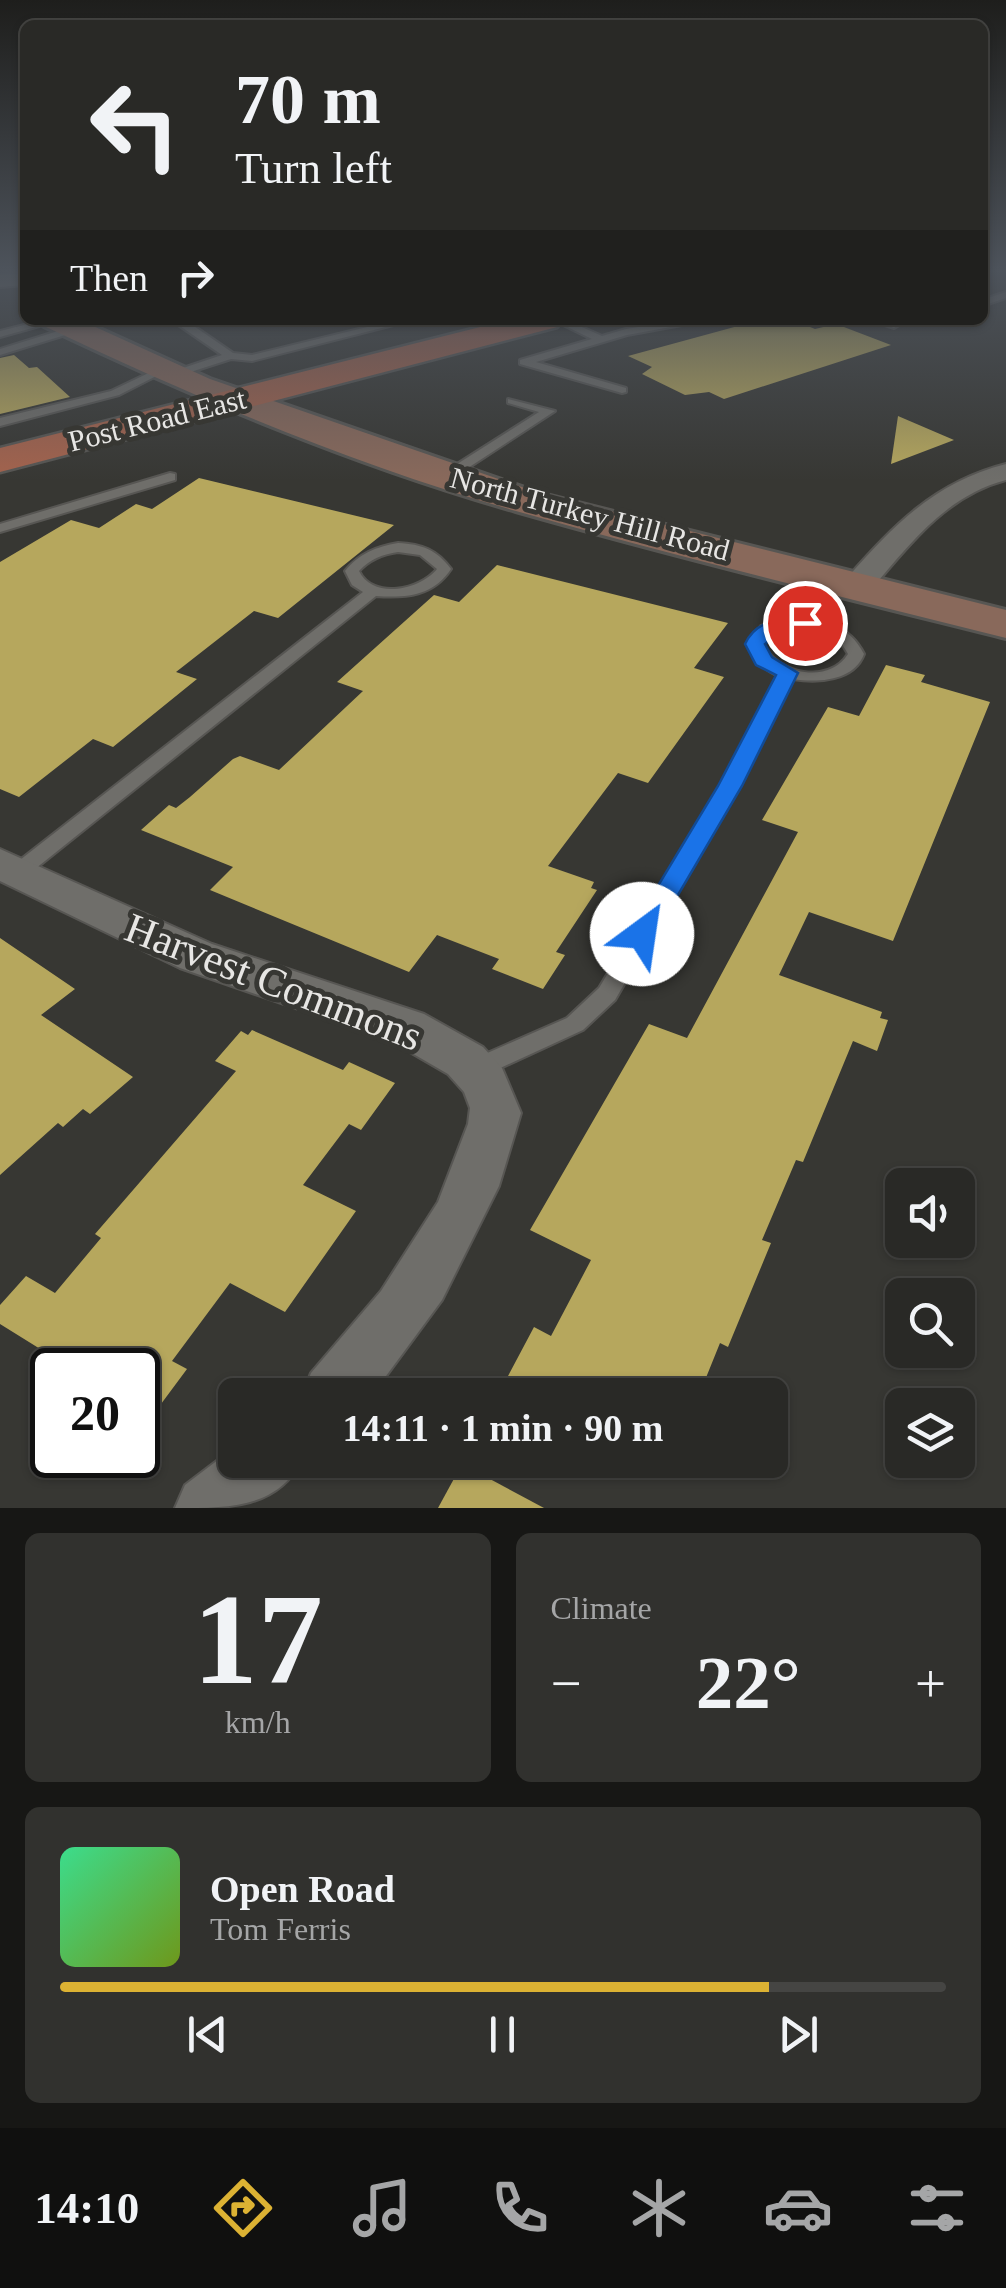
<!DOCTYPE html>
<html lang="en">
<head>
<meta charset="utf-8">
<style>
  body { margin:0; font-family:"Times New Roman",serif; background:#31312e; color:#f1f3f6; height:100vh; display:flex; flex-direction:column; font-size:38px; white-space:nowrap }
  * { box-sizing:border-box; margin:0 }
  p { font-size:32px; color:#a5a6a7 }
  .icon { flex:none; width:55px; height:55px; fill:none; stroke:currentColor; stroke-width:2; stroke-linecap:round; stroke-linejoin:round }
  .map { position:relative; height:1508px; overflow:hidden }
  .sheet { display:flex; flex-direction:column; gap:25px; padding:25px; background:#171715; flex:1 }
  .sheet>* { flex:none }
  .guide { position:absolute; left:20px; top:20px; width:968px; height:305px; border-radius:15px; box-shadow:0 2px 8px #0004,0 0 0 2px #454543; background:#292926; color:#f1f3f6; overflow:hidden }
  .tools { position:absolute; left:885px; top:1168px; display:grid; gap:20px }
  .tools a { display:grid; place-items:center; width:90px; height:90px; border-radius:15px; background:#292926; box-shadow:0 2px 8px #0004,0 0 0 2px #454543; font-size:50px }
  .speed { position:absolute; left:30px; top:1348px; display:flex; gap:20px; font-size:50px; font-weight:700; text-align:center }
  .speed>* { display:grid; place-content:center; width:130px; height:130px; border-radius:50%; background:#292926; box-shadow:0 2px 8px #0004,0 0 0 2px #454543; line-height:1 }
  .speed .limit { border:5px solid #111; border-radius:15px; background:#fff; color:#111 }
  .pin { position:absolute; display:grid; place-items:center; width:85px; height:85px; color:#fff; margin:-42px; border:5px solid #fff; border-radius:50%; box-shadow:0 2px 10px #0007 }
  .me { position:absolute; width:110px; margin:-55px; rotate:31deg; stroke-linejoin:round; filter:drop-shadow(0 0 8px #0008) }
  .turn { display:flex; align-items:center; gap:35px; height:210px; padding:0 50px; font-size:45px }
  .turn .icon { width:130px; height:130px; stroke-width:2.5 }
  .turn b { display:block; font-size:70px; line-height:85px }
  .then { display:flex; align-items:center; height:95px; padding:0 50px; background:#0003; gap:20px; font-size:38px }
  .big { font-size:75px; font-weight:600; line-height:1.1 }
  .sheet .tile { flex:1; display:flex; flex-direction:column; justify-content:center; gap:15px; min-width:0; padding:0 35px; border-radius:15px; background:#31312e }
  .sheet .dial { align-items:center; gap:0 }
  .dial b { font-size:130px; line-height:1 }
  .song { display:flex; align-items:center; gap:30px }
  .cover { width:120px; height:120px; border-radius:15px; background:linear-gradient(135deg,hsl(150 70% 55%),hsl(80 70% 35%)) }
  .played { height:10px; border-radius:5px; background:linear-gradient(90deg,#dcb233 80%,#454543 80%) }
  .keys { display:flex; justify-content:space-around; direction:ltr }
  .heat { display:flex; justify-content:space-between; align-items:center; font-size:55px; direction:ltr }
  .sheet .tiles { flex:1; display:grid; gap:25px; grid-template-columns:1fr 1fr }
  .tile:last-child { grid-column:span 2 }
  .trip { position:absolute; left:218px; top:1378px; width:570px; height:100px; border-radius:15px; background:#292926; box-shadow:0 2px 8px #0004,0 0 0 2px #454543; font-weight:600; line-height:100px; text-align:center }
  .menu { display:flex; height:160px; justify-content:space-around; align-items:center; background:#10100f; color:#a5a6a7 }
  .menu .icon { width:70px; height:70px }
  .menu .active { color:#dcb233 }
  .menu b { font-size:45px; color:#f1f3f6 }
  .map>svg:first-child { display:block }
  .building { fill:#b6a75d }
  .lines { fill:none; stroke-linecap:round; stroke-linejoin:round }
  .lane-casing { stroke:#575653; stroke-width:4 }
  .street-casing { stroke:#575653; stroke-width:4 }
  .secondary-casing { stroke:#575653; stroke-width:6 }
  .primary-casing { stroke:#575653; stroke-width:5 }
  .lane { fill:#6f6e6a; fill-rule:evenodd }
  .street { fill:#6f6e6a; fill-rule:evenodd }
  .secondary { fill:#89695b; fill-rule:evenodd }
  .primary { fill:#a4634d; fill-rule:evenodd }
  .route { fill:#1a73e8; stroke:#114b97; stroke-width:2.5 }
  .labels { text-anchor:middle; stroke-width:10; stroke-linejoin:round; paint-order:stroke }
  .far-street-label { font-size:30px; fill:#e7e6e4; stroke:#373733 }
  .near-street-label { font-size:42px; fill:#e7e6e4; stroke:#373733 }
</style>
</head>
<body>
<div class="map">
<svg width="1006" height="1508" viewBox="0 0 1006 1508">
  <rect width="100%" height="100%" fill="#373733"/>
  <g class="building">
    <path d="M 760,320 L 793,320 L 815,329 L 836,324 L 891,345 L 724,399 L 709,392 L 685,395 L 642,374 L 652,367 L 628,356 Z"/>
    <path d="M 14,355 L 29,368 L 37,367 L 70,397 L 0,414 L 0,358 Z"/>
    <path d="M 898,416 L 954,440 L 891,464 Z"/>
    <path d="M 199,478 L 394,525 L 278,618 L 254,611 L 176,672 L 197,679 L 113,747 L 93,739 L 19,797 L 0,789 L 0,562 L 71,520 L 99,528 L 136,504 L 152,509 Z"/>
    <path d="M 497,565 L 728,623 L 694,668 L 724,677 L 648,783 L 618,773 L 548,866 L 594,882 L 591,888 L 597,890 L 556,952 L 565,955 L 543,989 L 492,969 L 499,959 L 437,935 L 409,972 L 210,890 L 233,867 L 141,830 L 169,805 L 176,808 L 190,797 L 233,759 L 240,756 L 279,770 L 363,691 L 337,682 L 434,595 L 459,602 Z"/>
    <path d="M 886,665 L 925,675 L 921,682 L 990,702 L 893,941 L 809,912 L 779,975 L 882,1012 L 880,1018 L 888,1020 L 877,1051 L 853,1041 L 803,1162 L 796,1160 L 762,1240 L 771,1243 L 728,1347 L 720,1343 L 699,1395 L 498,1395 L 534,1327 L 551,1336 L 591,1260 L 530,1230 L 649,1024 L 687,1038 L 798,832 L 762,820 L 828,707 L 859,716 Z"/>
    <path d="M 0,938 L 75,989 L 41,1015 L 133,1077 L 90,1114 L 83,1109 L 63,1127 L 58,1123 L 0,1175 Z"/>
    <path d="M 252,1030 L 343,1070 L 349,1062 L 395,1083 L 361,1130 L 349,1124 L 303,1185 L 356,1211 L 285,1312 L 230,1283 L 172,1361 L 187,1369 L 138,1435 L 138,1370 L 74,1370 L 0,1324 L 0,1305 L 26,1276 L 55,1293 L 101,1238 L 95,1234 L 236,1071 L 215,1061 L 241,1031 L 248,1035 Z"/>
    <path d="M 462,1464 L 544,1508 L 438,1508 Z"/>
  </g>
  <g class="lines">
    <defs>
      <g id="lane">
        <path d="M 1006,292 L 1006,298 L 982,306 L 982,300 Z"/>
        <path d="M 44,320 L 61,320 L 0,337 L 0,331 Z"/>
        <path d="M 177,320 L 190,320 L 188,322 L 233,353 L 252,355 L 396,320 L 413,320 L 252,361 L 231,359 L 172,378 L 167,375 L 168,373 L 222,355 L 177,324 Z"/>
        <path d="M 553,320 L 566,320 L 602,336 L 626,329 L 684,320 L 709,320 L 627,335 L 536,362 L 626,388 L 626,392 L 622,393 L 520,364 L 520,360 L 592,339 Z"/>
        <path d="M 870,320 L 887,320 L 899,325 L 894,328 Z"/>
        <path d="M 71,327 L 75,328 L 75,332 L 0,355 L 0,349 Z"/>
        <path d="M 157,369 L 166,371 L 119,395 L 0,426 L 0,418 L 111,391 Z"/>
        <path d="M 508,399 L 555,411 L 451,479 L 443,479 L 443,473 L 539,412 L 508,403 Z"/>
        <path d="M 170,473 L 175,474 L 175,480 L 0,532 L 0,524 Z"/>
        <path d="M 398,543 C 422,544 437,550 451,569 C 433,596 407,598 376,596 L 25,877 L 11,877 L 8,872 L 11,867 L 363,592 L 352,585 L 345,571 C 360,553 376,547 398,543 ZM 398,552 L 420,555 L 437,569 C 420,590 373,600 359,571 C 370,559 383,554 398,552 Z"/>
        <path d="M 790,618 C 821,619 849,624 864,654 C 854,681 818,683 793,679 L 739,786 L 615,1000 L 583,1030 L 483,1076 L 475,1078 L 467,1076 L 464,1069 L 467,1062 L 567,1018 L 599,988 L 721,786 L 778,676 C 762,668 754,660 747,644 L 761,626 ZM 790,628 C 814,628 837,631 848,654 C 829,685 777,674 763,644 L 771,632 Z"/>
      </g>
      <g id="street">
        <path d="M 25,273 L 25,285 L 0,287 L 0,275 Z"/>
        <path d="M 1006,464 L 1006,480 C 945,496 908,546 869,592 L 847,592 L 842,585 L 847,578 C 894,525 935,482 1006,464 Z"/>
        <path d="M 0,849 L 212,944 L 424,1014 L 483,1047 L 502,1068 L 521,1113 L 499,1186 L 442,1300 L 372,1395 L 302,1395 L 311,1373 L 381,1291 L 438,1202 L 468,1124 L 470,1108 L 464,1092 L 448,1074 L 391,1041 L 180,968 L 0,881 Z"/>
        <path d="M 235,1447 L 235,1460 L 302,1460 C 277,1508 231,1508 175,1508 L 185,1485 Z"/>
      </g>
      <path id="secondary" d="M 40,320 L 80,320 L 210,379 L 542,494 L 1006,610 L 1006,638 C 842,597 678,557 516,511 C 354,465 196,398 44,326 Z"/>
      <path id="primary" d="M 508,320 L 562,320 L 557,327 L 0,472 L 0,448 Z"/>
    </defs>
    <use href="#lane" class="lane-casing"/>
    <use href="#street" class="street-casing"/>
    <use href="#secondary" class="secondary-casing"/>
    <use href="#primary" class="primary-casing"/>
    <use href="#lane" class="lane"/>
    <use href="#street" class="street"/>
    <use href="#secondary" class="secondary"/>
    <use href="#primary" class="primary"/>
  </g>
  <linearGradient id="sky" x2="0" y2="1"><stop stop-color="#1e1e1c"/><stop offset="0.56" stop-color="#4d535b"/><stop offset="1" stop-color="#4d535b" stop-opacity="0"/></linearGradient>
  <rect width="1006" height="481" fill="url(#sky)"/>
  <path class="route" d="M 805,617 L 815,623 L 812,627 L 782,631 L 765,644 L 772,657 L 798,673 L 742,786 L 651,941 L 633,941 L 629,934 L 718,786 L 776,675 L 756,665 L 745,644 C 756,619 781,619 805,617 Z"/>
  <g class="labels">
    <g class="far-street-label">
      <text transform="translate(157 420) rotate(-14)" y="10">Post Road East</text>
      <text transform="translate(590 514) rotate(15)" y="10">North Turkey Hill Road</text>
    </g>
    <g class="near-street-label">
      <text transform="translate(274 981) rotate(21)" y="15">Harvest Commons</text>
    </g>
  </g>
</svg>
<div class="tools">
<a><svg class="icon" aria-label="sound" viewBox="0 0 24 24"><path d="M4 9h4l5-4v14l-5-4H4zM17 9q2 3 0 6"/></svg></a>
<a><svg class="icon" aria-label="search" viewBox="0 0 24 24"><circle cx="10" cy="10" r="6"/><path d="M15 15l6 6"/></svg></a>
<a><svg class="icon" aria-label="layers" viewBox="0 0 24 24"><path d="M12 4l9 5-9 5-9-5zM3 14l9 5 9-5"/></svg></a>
</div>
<div class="speed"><div class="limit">20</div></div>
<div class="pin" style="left:805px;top:623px;background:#d93025"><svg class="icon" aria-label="arrive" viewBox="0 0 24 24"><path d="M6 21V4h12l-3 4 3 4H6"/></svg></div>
<svg class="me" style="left:642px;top:934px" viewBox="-20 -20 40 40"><circle r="19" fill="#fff"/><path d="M0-13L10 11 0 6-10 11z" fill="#1a73e8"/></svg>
<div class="trip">14:11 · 1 min · 90 m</div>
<div class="guide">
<div class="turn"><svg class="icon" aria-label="left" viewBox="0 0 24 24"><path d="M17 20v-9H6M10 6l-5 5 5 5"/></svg><div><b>70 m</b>Turn left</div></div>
<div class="then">Then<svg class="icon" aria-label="right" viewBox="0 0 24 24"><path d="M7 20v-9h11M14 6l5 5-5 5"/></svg></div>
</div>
</div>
<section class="sheet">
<div class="tiles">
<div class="tile dial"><b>17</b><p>km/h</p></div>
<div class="tile"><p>Climate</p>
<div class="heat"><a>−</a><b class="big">22°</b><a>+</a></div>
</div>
<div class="tile">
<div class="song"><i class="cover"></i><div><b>Open Road</b><p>Tom Ferris</p></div></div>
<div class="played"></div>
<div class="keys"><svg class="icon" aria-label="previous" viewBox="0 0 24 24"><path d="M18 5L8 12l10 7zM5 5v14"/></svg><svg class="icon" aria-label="pause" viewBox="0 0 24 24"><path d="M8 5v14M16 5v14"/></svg><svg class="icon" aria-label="next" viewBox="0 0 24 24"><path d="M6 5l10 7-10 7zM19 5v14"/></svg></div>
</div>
</div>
</section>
<nav class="menu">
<b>14:10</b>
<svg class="icon active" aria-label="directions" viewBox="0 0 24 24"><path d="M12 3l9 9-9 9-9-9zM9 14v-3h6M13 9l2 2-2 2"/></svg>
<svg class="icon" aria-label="music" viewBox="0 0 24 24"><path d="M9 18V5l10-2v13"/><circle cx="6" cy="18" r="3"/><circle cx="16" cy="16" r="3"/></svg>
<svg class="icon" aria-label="phone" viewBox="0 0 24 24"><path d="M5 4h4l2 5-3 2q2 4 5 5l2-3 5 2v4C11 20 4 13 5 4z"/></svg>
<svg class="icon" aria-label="climate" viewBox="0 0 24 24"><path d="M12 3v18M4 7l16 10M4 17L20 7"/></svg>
<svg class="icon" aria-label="car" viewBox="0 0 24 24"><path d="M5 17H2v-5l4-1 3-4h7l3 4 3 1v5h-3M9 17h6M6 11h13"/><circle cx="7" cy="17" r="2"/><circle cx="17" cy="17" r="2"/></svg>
<svg class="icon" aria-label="filters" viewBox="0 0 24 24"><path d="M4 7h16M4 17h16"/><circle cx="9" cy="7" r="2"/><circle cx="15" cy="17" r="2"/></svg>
</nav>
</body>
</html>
